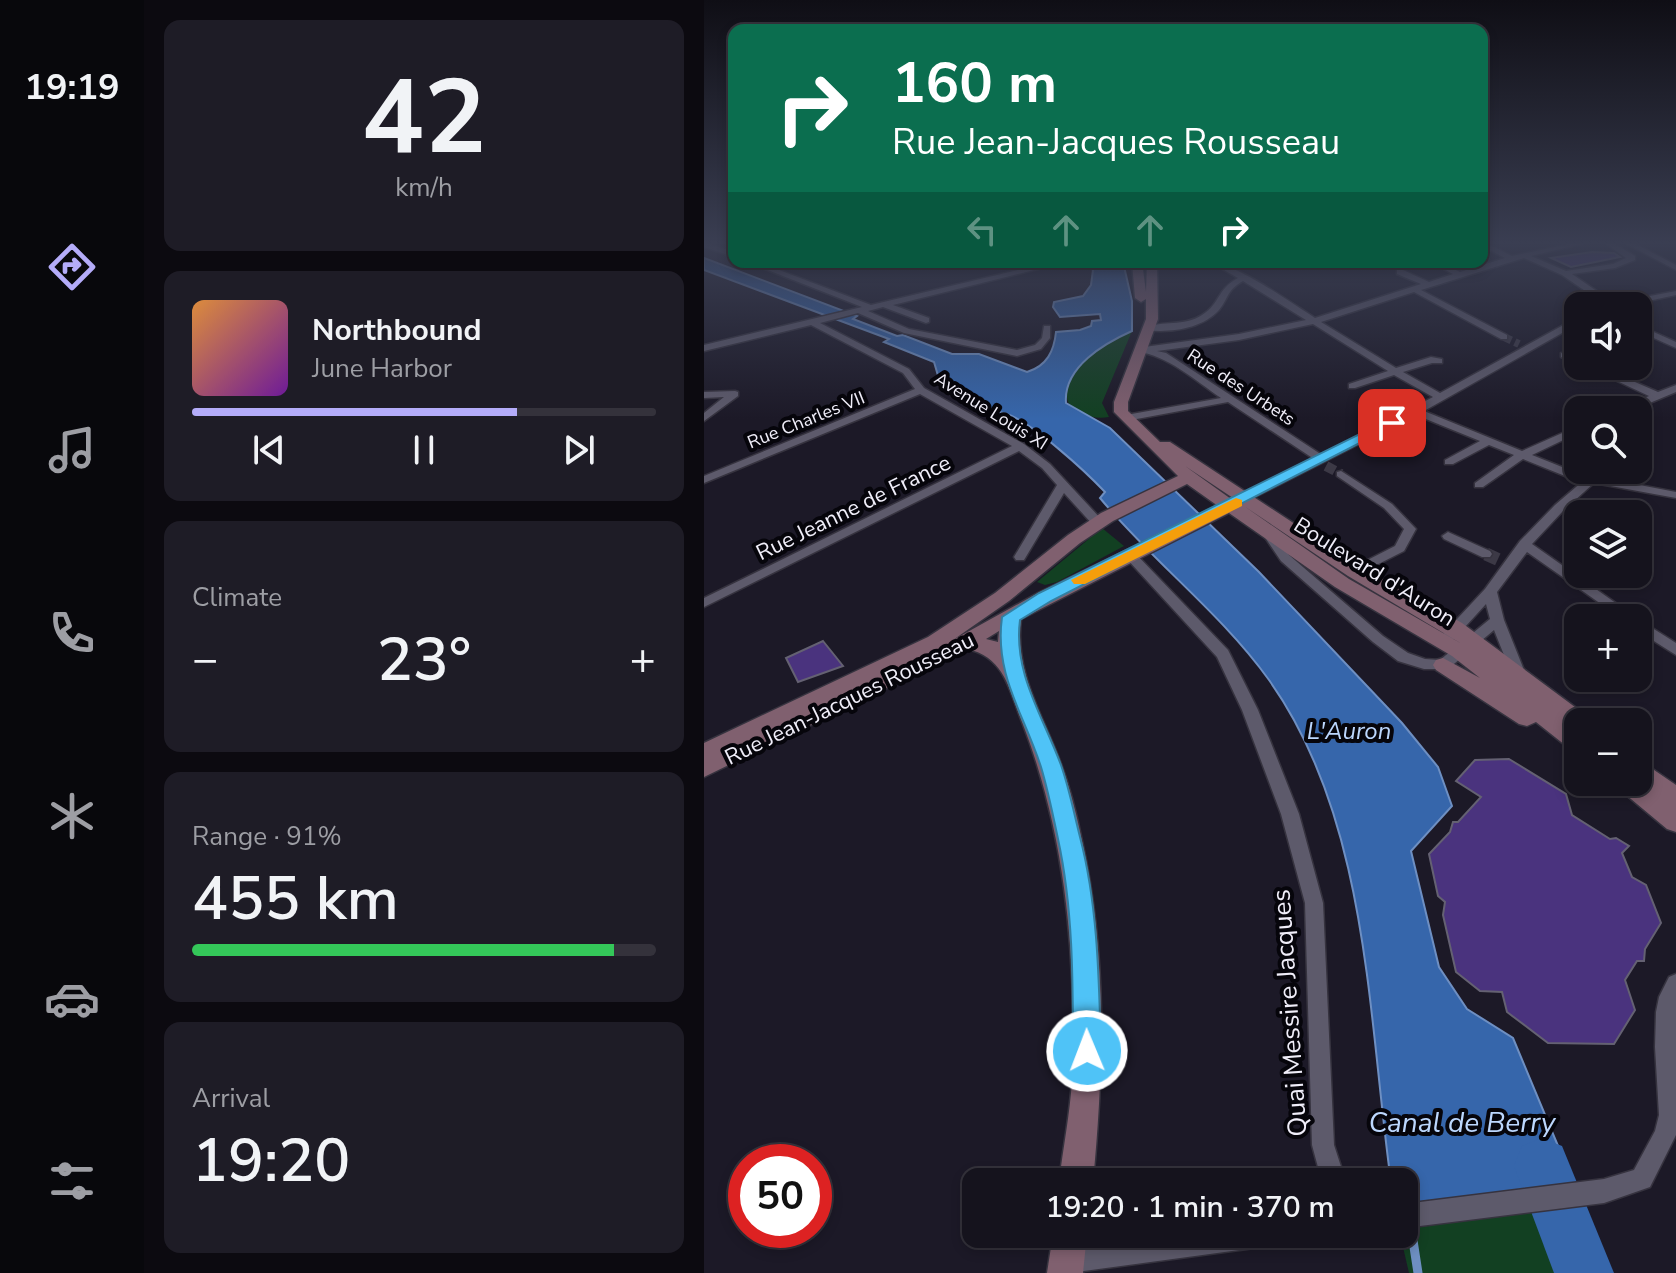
<!DOCTYPE html>
<html lang="en">
<head>
<meta charset="utf-8">
<style>
  body { margin:0; font-family:"Nunito Sans",sans-serif; background:#1e1c26; color:#f1f3f6; height:100vh; display:flex; flex-direction:column; font-size:30px; white-space:nowrap }
  * { box-sizing:border-box; margin:0 }
  p { font-size:26px; color:#9d9ea4 }
  .icon { flex:none; width:44px; height:44px; fill:none; stroke:currentColor; stroke-width:2; stroke-linecap:round; stroke-linejoin:round }
  .map { position:relative; flex:1; overflow:hidden }
  .details { display:flex; flex-direction:column; gap:20px; padding:20px; background:#0c0a10; width:560px }
  .details>* { flex:none }
  .top-card { position:absolute; left:24px; top:24px; width:760px; height:244px; border-radius:16px; box-shadow:0 4px 12px #0003,0 0 0 2px #34323b; background:#0b6e4f; color:#fff; overflow:hidden }
  .buttons { position:absolute; left:860px; top:292px; display:grid; gap:16px }
  .buttons a { display:grid; place-items:center; width:88px; height:88px; border-radius:16px; background:#15131d; box-shadow:0 4px 12px #0003,0 0 0 2px #34323b; font-size:40px }
  .speed { position:absolute; left:24px; top:1144px; display:flex; gap:16px; font-size:40px; font-weight:700; text-align:center }
  .speed>* { display:grid; place-content:center; width:104px; height:104px; border-radius:50%; background:#15131d; box-shadow:0 4px 12px #0003,0 0 0 2px #34323b; line-height:1 }
  .speed .limit { border:12px solid #d22; background:#fff; color:#111 }
  .pin { position:absolute; display:grid; place-items:center; width:68px; height:68px; color:#fff; margin:-34px; border-radius:16px; box-shadow:0 4px 12px #0006 }
  .me { position:absolute; width:88px; margin:-44px; rotate:359deg; stroke-linejoin:round; filter:drop-shadow(0 0 6px #0008) }
  .turn { display:flex; align-items:center; gap:28px; height:168px; padding:0 32px; font-size:36px }
  .turn .icon { width:104px; height:104px; stroke-width:2.5 }
  .turn b { display:block; font-size:56px; line-height:68px }
  .lanes { display:flex; align-items:center; height:76px; padding:0 32px; background:#0003; justify-content:center; gap:40px; direction:ltr }
  .lanes .off { opacity:.35 }
  .big { font-size:60px; font-weight:600; line-height:1.1 }
  .details .card { flex:1; display:flex; flex-direction:column; justify-content:center; gap:12px; min-width:0; padding:0 28px; border-radius:16px; background:#1e1c26 }
  .details .dial { align-items:center; gap:0 }
  .dial b { font-size:104px; line-height:1 }
  .song { display:flex; align-items:center; gap:24px }
  .cover { width:96px; height:96px; border-radius:12px; background:linear-gradient(135deg,hsl(30 70% 55%),hsl(280 70% 35%)) }
  .played { height:8px; border-radius:4px; background:linear-gradient(90deg,#b4acf9 70%,#34323b 70%) }
  .keys { display:flex; justify-content:space-around; direction:ltr }
  .heat { display:flex; justify-content:space-between; align-items:center; font-size:44px; direction:ltr }
  .charge { height:12px; border-radius:6px; background:linear-gradient(90deg,#34c759 91%,#34323b 0) }
  .trip { position:absolute; left:258px; top:1168px; width:456px; height:80px; border-radius:16px; background:#15131d; box-shadow:0 4px 12px #0003,0 0 0 2px #34323b; font-weight:600; line-height:80px; text-align:center }
  main { display:flex; flex:1; min-height:0 }
  .tab-bar { display:flex; flex-direction:column; width:144px; justify-content:space-around; align-items:center; background:#08080c; color:#9d9ea4 }
  .tab-bar .icon { width:56px; height:56px }
  .tab-bar .on { color:#b4acf9 }
  .tab-bar b { font-size:36px; color:#f1f3f6 }
  .map>svg:first-child { display:block }
  .green { fill:#124022 }
  .water { fill:#3666ab; stroke:#6e8fc2; stroke-width:2 }
  .lines { fill:none; stroke-linecap:round; stroke-linejoin:round }
  .stream { stroke:#6e8fc2; stroke-width:9 }
  .river { fill:#3666ab; fill-rule:evenodd }
  .building { fill:#4a337e; stroke:#646172; stroke-width:2 }
  .street-tunnel-far2 { stroke:#3c3946; stroke-width:8; stroke-dasharray:8 4; stroke-linecap:butt }
  .street-tunnel-far1 { stroke:#3c3946; stroke-width:10; stroke-dasharray:10 5; stroke-linecap:butt }
  .street-tunnel { stroke:#3c3946; stroke-width:13; stroke-dasharray:13 7; stroke-linecap:butt }
  .street-casing { stroke:#36333f; stroke-width:3 }
  .secondary-casing { stroke:#36333f; stroke-width:3 }
  .street { fill:#5d5a6b; fill-rule:evenodd }
  .secondary { fill:#80606f; fill-rule:evenodd }
  .route { fill:#4fc3f7; stroke:#337fa1; stroke-width:2 }
  .slow { fill:#f59e0b }
  .labels { text-anchor:middle; stroke-width:8; stroke-linejoin:round; paint-order:stroke }
  .far-street-label { font-size:18px; fill:#f0eef9; stroke:#06050b }
  .street-label { font-size:22px; fill:#f0eef9; stroke:#06050b }
  .water-label { font-size:24px; font-style:italic; fill:#bcd7fd; stroke:#06050b }
  .near-street-label { font-size:26px; fill:#f0eef9; stroke:#06050b }
  .near-water-label { font-size:28px; font-style:italic; fill:#bcd7fd; stroke:#06050b }
</style>
</head>
<body>
<main>
<nav class="tab-bar">
<b>19:19</b>
<svg class="icon on" aria-label="directions" viewBox="0 0 24 24"><path d="M12 3l9 9-9 9-9-9zM9 14v-3h6M13 9l2 2-2 2"/></svg>
<svg class="icon" aria-label="music" viewBox="0 0 24 24"><path d="M9 18V5l10-2v13"/><circle cx="6" cy="18" r="3"/><circle cx="16" cy="16" r="3"/></svg>
<svg class="icon" aria-label="phone" viewBox="0 0 24 24"><path d="M5 4h4l2 5-3 2q2 4 5 5l2-3 5 2v4C11 20 4 13 5 4z"/></svg>
<svg class="icon" aria-label="climate" viewBox="0 0 24 24"><path d="M12 3v18M4 7l16 10M4 17L20 7"/></svg>
<svg class="icon" aria-label="car" viewBox="0 0 24 24"><path d="M5 17H2v-5l4-1 3-4h7l3 4 3 1v5h-3M9 17h6M6 11h13"/><circle cx="7" cy="17" r="2"/><circle cx="17" cy="17" r="2"/></svg>
<svg class="icon" aria-label="filters" viewBox="0 0 24 24"><path d="M4 7h16M4 17h16"/><circle cx="9" cy="7" r="2"/><circle cx="15" cy="17" r="2"/></svg>
</nav>
<section class="details">
<div class="card dial"><b>42</b><p>km/h</p></div>
<div class="card">
<div class="song"><i class="cover"></i><div><b>Northbound</b><p>June Harbor</p></div></div>
<div class="played"></div>
<div class="keys"><svg class="icon" aria-label="previous" viewBox="0 0 24 24"><path d="M18 5L8 12l10 7zM5 5v14"/></svg><svg class="icon" aria-label="pause" viewBox="0 0 24 24"><path d="M8 5v14M16 5v14"/></svg><svg class="icon" aria-label="next" viewBox="0 0 24 24"><path d="M6 5l10 7-10 7zM19 5v14"/></svg></div>
</div>
<div class="card"><p>Climate</p>
<div class="heat"><a>−</a><b class="big">23°</b><a>+</a></div>
</div>
<div class="card"><p>Range · 91%</p><b class="big">455 km</b><div class="charge"></div></div>
<div class="card"><p>Arrival</p><b class="big">19:20</b></div>
</section>
<div class="map">
<svg width="972" height="1273" viewBox="0 0 972 1273">
  <rect width="100%" height="100%" fill="#1c1927"/>
  <g class="green">
    <path d="M 428,331 L 398,403 L 405,417 C 394,419 386,417 375,412 C 344,398 381,356 400,344 C 408,339 419,335 428,331 Z"/>
    <path d="M 398,528 L 420,546 L 353,582 L 341,585 L 333,582 Z"/>
    <path d="M 872,1189 L 907,1273 L 705,1273 L 696,1234 L 700,1234 L 700,1208 Z"/>
  </g>
  <path class="water" d="M 0,258 L 153,316 L 149,319 L 193,336 L 199,335 L 248,354 L 275,354 L 323,372 C 343,366 350,351 352,332 L 376,330 L 387,326 L 388,321 L 397,320 L 396,314 L 356,317 L 349,307 L 350,302 L 379,296 L 387,285 L 389,270 L 378,262 L 419,262 L 428,301 L 428,331 C 401,343 359,367 362,403 L 406,428 L 555,572 L 698,723 L 734,767 L 748,806 L 707,851 L 735,967 L 763,1009 L 809,1038 L 872,1189 L 700,1208 L 700,1182 L 687,1182 C 664,1017 665,820 565,680 C 516,612 449,562 396,498 L 401,492 C 381,471 330,424 303,414 C 293,410 284,413 273,407 L 277,402 L 274,397 L 235,379 L 230,362 L 180,342 L 185,339 L 0,270 Z"/>
  <g class="lines">
    <path class="stream" d="M 706,1221 L 714,1273"/>
    <path class="river" d="M 838,1138 L 858,1146 L 910,1273 L 850,1273 L 810,1166 L 818,1146 Z"/>
  </g>
  <g class="building">
    <path d="M 888,252 L 910,253 L 916,257 L 867,267 L 847,258 Z"/>
    <path d="M 119,641 L 139,666 L 94,682 L 82,658 Z"/>
    <path d="M 805,759 L 862,794 L 868,815 L 906,839 L 912,838 L 925,846 L 918,853 L 928,877 L 942,885 L 957,923 L 941,949 L 940,961 L 933,961 L 921,980 L 931,1010 L 910,1044 L 844,1043 L 803,1012 L 798,992 L 776,991 L 752,972 L 739,915 L 741,902 L 734,896 L 725,854 L 746,832 L 749,822 L 754,822 L 777,797 L 752,781 L 771,760 Z"/>
  </g>
  <g class="lines">
    <path class="street-tunnel-far2" d="M 800,337 L 815,344"/>
    <path class="street-tunnel-far1" d="M 622,466 L 637,474"/>
    <path class="street-tunnel" d="M 782,554 L 795,560"/>
    <defs>
      <g id="street">
        <path d="M 778,241 L 808,256 L 879,241 L 890,241 L 827,256 L 862,271 L 909,264 L 922,258 L 898,241 L 906,241 L 931,256 L 931,260 L 911,268 L 868,274 L 910,303 L 972,291 L 972,295 L 921,306 L 903,306 L 858,275 L 820,258 L 717,290 L 803,335 L 803,339 L 797,339 L 710,292 L 617,322 L 692,368 L 727,357 L 738,359 L 738,363 L 728,363 L 699,372 L 736,393 L 874,317 L 874,324 L 720,411 L 818,451 L 874,426 L 874,433 L 828,455 L 873,473 L 972,492 L 972,498 L 890,483 L 859,511 L 828,544 L 933,618 L 917,618 L 823,552 L 793,592 L 800,620 L 822,675 L 820,679 L 810,679 L 808,675 L 790,630 L 744,669 L 720,669 L 694,661 L 669,642 L 577,561 L 558,533 L 560,530 L 568,530 L 585,555 L 679,636 L 704,653 L 721,659 L 736,660 L 786,619 L 782,604 L 750,639 L 740,639 L 738,636 L 740,633 L 781,589 L 816,541 L 851,505 L 879,481 L 866,478 L 819,459 L 779,487 L 771,487 L 771,483 L 810,455 L 785,445 L 749,464 L 741,464 L 741,460 L 776,441 L 712,415 L 543,501 L 539,500 L 539,496 L 610,459 L 524,402 L 422,421 L 417,418 L 422,415 L 517,398 C 492,381 462,354 433,352 L 433,348 L 535,334 L 602,320 L 539,281 C 522,291 526,296 515,310 C 498,329 466,333 442,330 L 441,328 C 458,320 480,327 498,315 C 517,303 512,290 534,278 L 506,262 C 530,262 589,304 611,318 L 717,284 L 693,274 L 693,270 L 699,270 L 725,282 L 749,274 L 726,262 L 736,262 L 756,272 L 801,258 L 778,246 ZM 609,324 L 684,371 L 645,384 L 645,388 L 651,388 L 690,375 L 729,397 L 618,455 L 462,353 L 453,351 L 535,340 Z"/>
        <path d="M 917,241 L 926,241 L 972,265 L 972,270 Z"/>
        <path d="M 0,242 L 30,252 L 30,257 L 0,247 Z"/>
        <path d="M 43,262 L 54,262 L 167,305 L 348,262 L 362,262 L 189,305 L 225,318 L 225,322 L 222,323 L 179,307 L 164,311 L 205,329 L 313,350 L 331,345 L 338,338 L 340,326 L 346,326 L 346,338 L 337,349 L 313,356 L 200,333 L 154,313 L 116,323 L 205,369 L 220,388 L 320,444 L 346,464 L 398,520 L 400,523 L 398,526 L 390,526 L 360,493 L 320,560 L 312,560 L 310,557 L 353,485 L 338,468 L 315,451 L 0,607 L 0,598 L 308,446 L 216,394 L 0,483 L 0,476 L 211,389 L 199,373 L 107,325 L 0,351 L 0,345 L 158,307 Z"/>
        <path d="M 622,262 L 637,262 L 618,267 L 614,265 Z"/>
        <path d="M 934,325 L 972,342 L 972,348 L 934,331 Z"/>
        <path d="M 857,353 L 874,358 L 874,364 L 857,357 Z"/>
        <path d="M 881,366 L 894,366 L 954,392 L 972,385 L 972,392 L 929,410 L 915,410 L 945,396 Z"/>
        <path d="M 31,391 L 34,392 L 34,396 L 0,421 L 0,413 L 20,397 L 0,398 L 0,392 Z"/>
        <path d="M 637,471 L 688,504 L 712,529 L 700,551 L 651,576 L 645,572 L 646,569 L 691,546 L 700,529 L 680,508 L 633,476 L 633,472 Z"/>
        <path d="M 744,532 L 786,551 L 788,554 L 786,557 L 778,557 L 740,539 L 738,536 Z"/>
        <path d="M 426,551 L 430,552 L 524,650 L 554,710 L 595,814 L 619,903 L 630,1145 L 642,1182 L 618,1182 L 608,1145 L 601,903 L 577,814 L 538,710 L 513,657 L 422,558 L 420,555 Z"/>
        <path d="M 934,619 L 972,643 L 972,655 L 934,631 Z"/>
        <path d="M 972,974 L 972,1135 L 946,1187 L 900,1203 L 700,1228 L 700,1204 L 900,1179 L 930,1170 L 951,1131 L 955,1115 L 951,1047 L 952,1012 L 955,997 L 965,977 Z"/>
        <path d="M 474,1234 L 577,1234 L 574,1243 L 565,1246 L 365,1273 L 354,1270 L 351,1261 L 354,1252 L 363,1249 Z"/>
      </g>
      <g id="secondary">
        <path d="M 428,262 L 438,262 L 442,292 L 443,262 L 453,262 L 454,319 L 424,402 L 424,411 L 456,442 L 466,442 L 658,568 L 758,623 L 883,716 L 886,722 L 874,722 L 874,752 L 866,749 L 832,722 L 823,726 L 815,724 L 732,670 L 729,665 L 732,660 L 739,658 L 776,678 L 748,656 L 631,587 L 525,513 L 317,619 C 310,673 339,715 357,764 C 366,788 373,816 378,841 C 403,954 400,1067 389,1182 L 355,1182 C 359,1148 366,1114 368,1080 C 373,959 362,835 318,722 C 305,690 301,657 263,649 L 0,777 L 0,743 L 224,637 L 291,593 L 364,535 L 397,513 L 474,476 L 410,412 L 410,402 L 442,319 L 442,299 L 437,302 L 431,298 ZM 481,466 L 529,498 L 527,499 ZM 483,484 L 514,506 L 334,593 L 249,640 L 305,601 L 376,543 L 409,521 ZM 540,506 L 644,576 L 758,644 L 645,579 ZM 295,631 L 294,642 L 282,639 Z"/>
        <path d="M 934,759 L 972,785 L 972,832 L 963,829 L 915,789 L 911,782 L 934,782 Z"/>
        <path d="M 349,1234 L 383,1234 L 379,1273 L 343,1273 Z"/>
      </g>
    </defs>
    <use href="#street" class="street-casing"/>
    <use href="#secondary" class="secondary-casing"/>
    <use href="#street" class="street"/>
    <use href="#secondary" class="secondary"/>
  </g>
  <linearGradient id="sky" x2="0" y2="1"><stop stop-color="#0f0e15"/><stop offset="0.58" stop-color="#3a3e52"/><stop offset="1" stop-color="#3a3e52" stop-opacity="0"/></linearGradient>
  <rect width="972" height="419" fill="url(#sky)"/>
  <path class="route" d="M 684,420 L 695,423 L 347,601 L 316,620 C 309,673 339,716 357,765 C 365,788 370,813 376,837 C 394,906 395,980 397,1051 L 393,1060 L 383,1064 L 373,1060 L 369,1051 C 369,980 369,908 354,839 C 349,815 344,790 337,767 C 320,714 290,675 298,617 L 335,593 Z"/>
  <path class="slow" d="M 532,498 L 538,500 L 538,506 L 381,584 L 370,584 L 367,580 Z"/>
  <g class="labels">
    <g class="far-street-label">
      <text transform="translate(537 387) rotate(33)" y="6">Rue des Urbets</text>
      <text transform="translate(287 411) rotate(32)" y="6">Avenue Louis XI</text>
      <text transform="translate(102 420) rotate(-22)" y="6">Rue Charles VII</text>
    </g>
    <g class="street-label">
      <text transform="translate(149 507) rotate(-26)" y="8">Rue Jeanne de France</text>
      <text transform="translate(671 571) rotate(32)" y="8">Boulevard d'Auron</text>
      <text transform="translate(145 698) rotate(-26)" y="8">Rue Jean-Jacques Rousseau</text>
    </g>
    <g class="water-label">
      <text x="645" y="739">L'Auron</text>
    </g>
    <g class="near-street-label">
      <text transform="translate(585 1013) rotate(-94)" y="9">Quai Messire Jacques</text>
    </g>
    <g class="near-water-label">
      <text x="758" y="1132">Canal de Berry</text>
    </g>
  </g>
</svg>
<div class="buttons">
<a><svg class="icon" aria-label="sound" viewBox="0 0 24 24"><path d="M4 9h4l5-4v14l-5-4H4zM17 9q2 3 0 6"/></svg></a>
<a><svg class="icon" aria-label="search" viewBox="0 0 24 24"><circle cx="10" cy="10" r="6"/><path d="M15 15l6 6"/></svg></a>
<a><svg class="icon" aria-label="layers" viewBox="0 0 24 24"><path d="M12 4l9 5-9 5-9-5zM3 14l9 5 9-5"/></svg></a>
<a>+</a>
<a>−</a>
</div>
<div class="speed"><div class="limit">50</div></div>
<div class="pin" style="left:688px;top:423px;background:#d93025"><svg class="icon" aria-label="arrive" viewBox="0 0 24 24"><path d="M6 21V4h12l-3 4 3 4H6"/></svg></div>
<svg class="me" style="left:383px;top:1051px" viewBox="-20 -20 40 40"><circle r="17" fill="#4fc3f7" stroke="#fff" stroke-width="3"/><path d="M0-11L8 9 0 5-8 9z" fill="#fff"/></svg>
<div class="trip">19:20 · 1 min · 370 m</div>
<div class="top-card">
<div class="turn"><svg class="icon" aria-label="right" viewBox="0 0 24 24"><path d="M7 20v-9h11M14 6l5 5-5 5"/></svg><div><b>160 m</b>Rue Jean-Jacques Rousseau</div></div>
<div class="lanes"><svg class="icon off" aria-label="left" viewBox="0 0 24 24"><path d="M17 20v-9H6M10 6l-5 5 5 5"/></svg><svg class="icon off" aria-label="ahead" viewBox="0 0 24 24"><path d="M12 20V5M6 11l6-6 6 6"/></svg><svg class="icon off" aria-label="ahead" viewBox="0 0 24 24"><path d="M12 20V5M6 11l6-6 6 6"/></svg><svg class="icon" aria-label="right" viewBox="0 0 24 24"><path d="M7 20v-9h11M14 6l5 5-5 5"/></svg></div>
</div>
</div>
</main>
</body>
</html>
